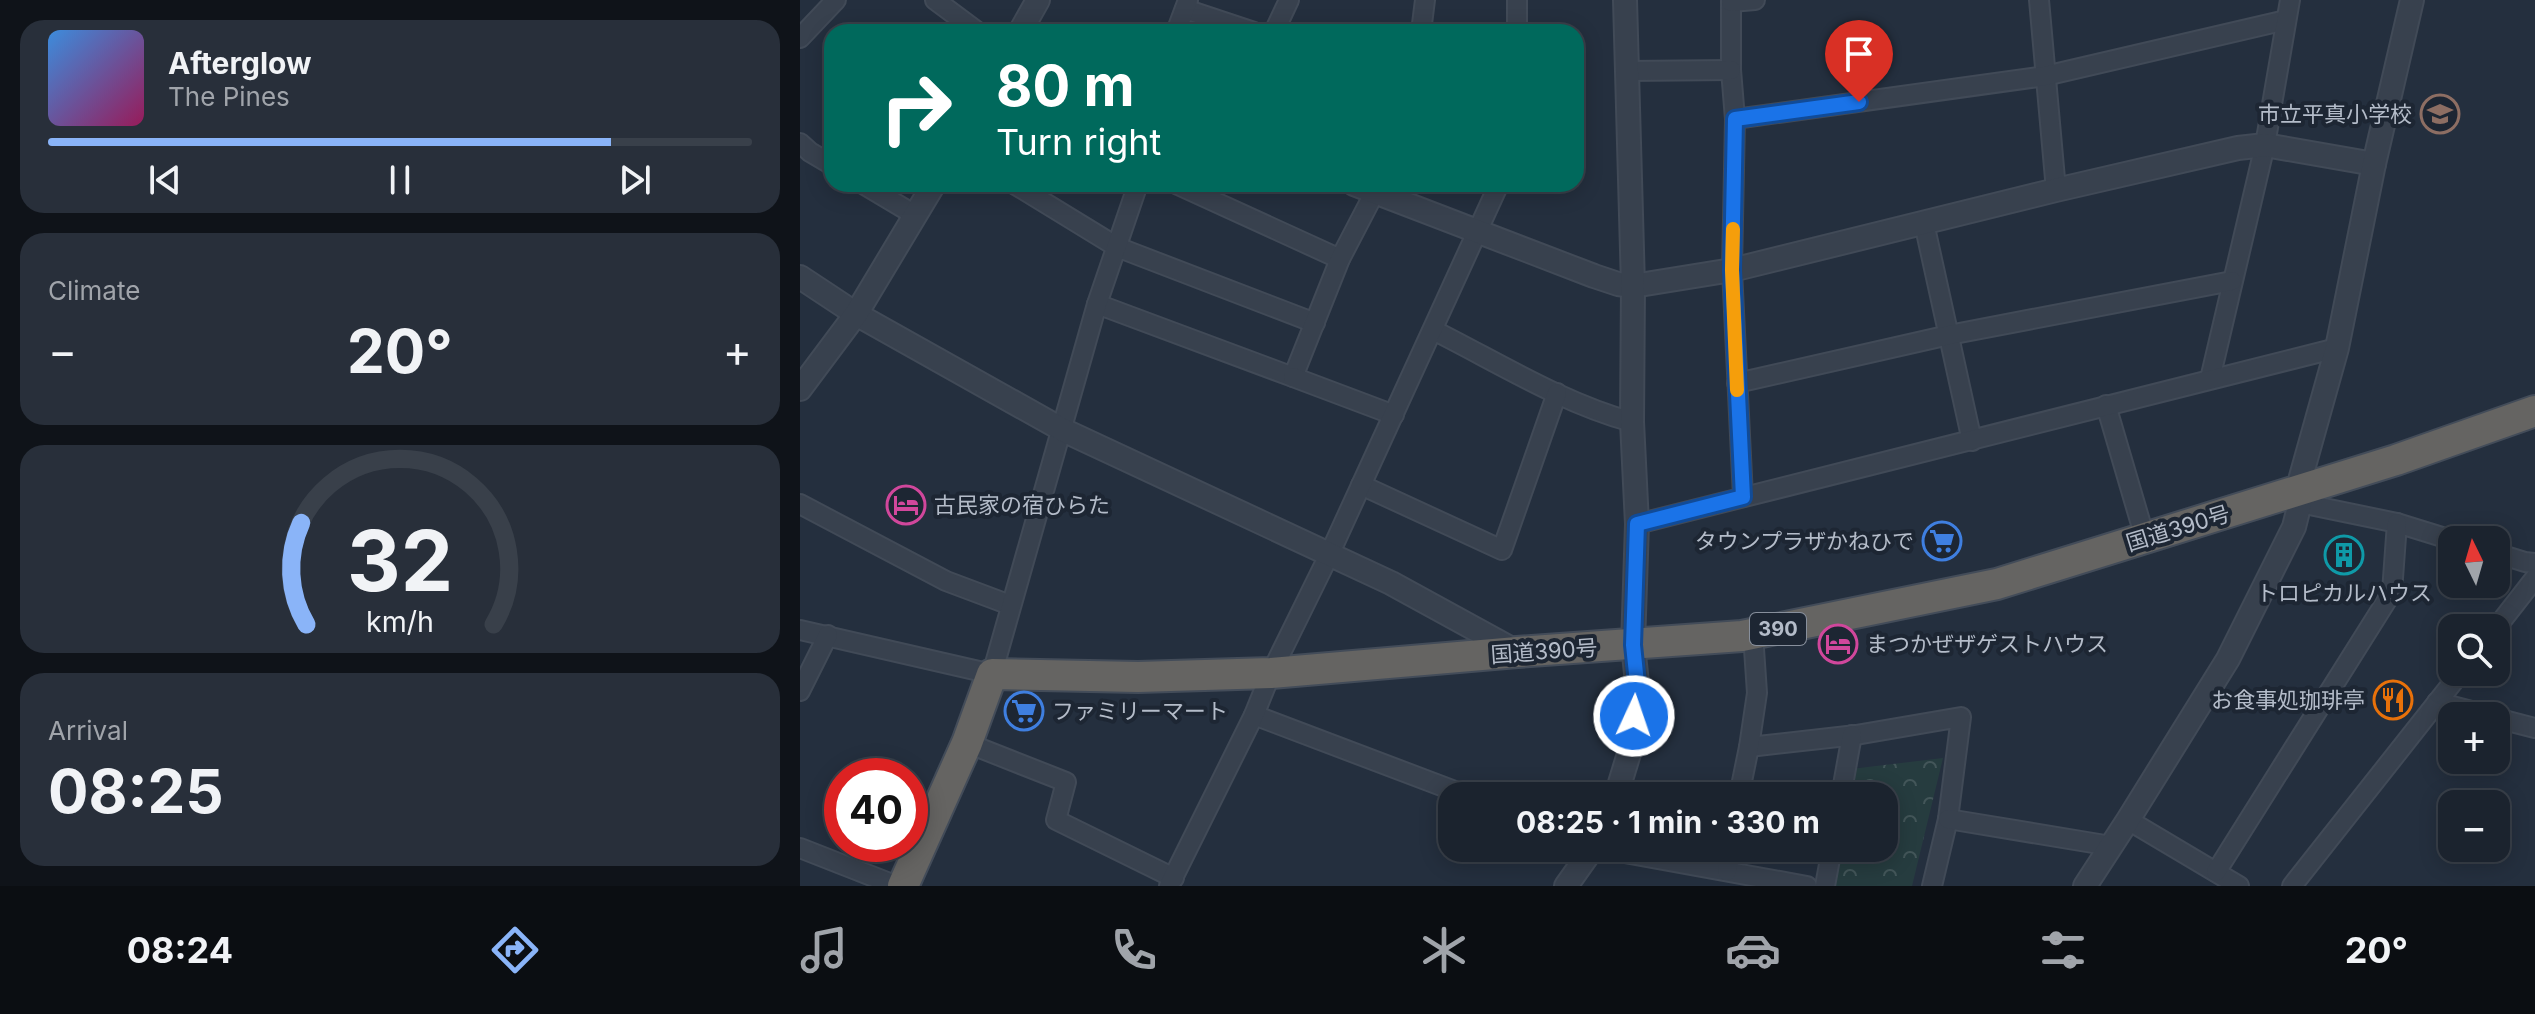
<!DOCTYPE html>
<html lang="en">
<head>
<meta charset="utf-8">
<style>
  body { margin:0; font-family:Inter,"Noto Sans JP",sans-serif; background:#282f3a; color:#f1f3f6; height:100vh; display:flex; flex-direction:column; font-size:30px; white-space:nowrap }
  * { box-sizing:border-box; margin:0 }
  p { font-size:26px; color:#a0a4aa }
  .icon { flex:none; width:44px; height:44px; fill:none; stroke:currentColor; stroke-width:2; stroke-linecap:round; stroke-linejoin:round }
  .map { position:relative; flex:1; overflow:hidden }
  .side { display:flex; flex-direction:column; gap:20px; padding:20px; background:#0f1319; width:800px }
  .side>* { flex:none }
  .guide { position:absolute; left:24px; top:24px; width:760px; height:168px; border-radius:24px; box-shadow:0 4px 20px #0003,0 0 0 2px #39404a; background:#00695c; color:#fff; overflow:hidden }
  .needle { width:52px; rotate:355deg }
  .buttons { position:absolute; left:1638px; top:526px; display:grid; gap:16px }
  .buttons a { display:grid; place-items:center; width:72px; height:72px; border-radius:16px; background:#1b232e; box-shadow:0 4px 20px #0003,0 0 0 2px #39404a; font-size:40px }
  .speed { position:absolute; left:24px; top:758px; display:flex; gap:16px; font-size:40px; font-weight:700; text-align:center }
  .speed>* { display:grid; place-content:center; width:104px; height:104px; border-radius:50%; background:#1b232e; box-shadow:0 4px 20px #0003,0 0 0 2px #39404a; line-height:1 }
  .speed .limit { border:12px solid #d22; background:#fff; color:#111 }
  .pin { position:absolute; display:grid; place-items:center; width:68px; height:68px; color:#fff; margin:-82px -34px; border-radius:50% 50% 50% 0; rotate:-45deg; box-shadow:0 0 8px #0007 }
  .pin .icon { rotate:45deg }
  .me { position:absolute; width:88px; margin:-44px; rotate:3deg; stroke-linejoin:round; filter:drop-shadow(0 0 6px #0008) }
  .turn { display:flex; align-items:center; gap:28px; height:168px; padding:0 40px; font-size:36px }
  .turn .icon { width:104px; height:104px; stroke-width:2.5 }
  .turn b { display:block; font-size:56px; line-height:68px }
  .big { font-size:60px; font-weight:700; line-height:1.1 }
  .side .tile { flex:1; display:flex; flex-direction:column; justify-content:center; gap:12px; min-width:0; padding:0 28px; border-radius:24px; background:#282f3a }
  .side .dial { align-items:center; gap:0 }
  .dial svg { height:208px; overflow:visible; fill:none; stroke:#39404a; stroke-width:7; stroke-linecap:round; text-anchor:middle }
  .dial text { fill:#f1f3f6; stroke:none }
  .song { display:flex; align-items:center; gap:24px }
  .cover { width:96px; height:96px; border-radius:12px; background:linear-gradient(135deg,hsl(210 70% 55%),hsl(330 70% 35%)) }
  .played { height:8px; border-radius:4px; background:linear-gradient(90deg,#8ab4f8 80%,#39404a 80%) }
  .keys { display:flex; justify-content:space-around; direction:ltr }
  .heat { display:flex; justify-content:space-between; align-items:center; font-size:44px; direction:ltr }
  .trip { position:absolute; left:638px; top:782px; width:460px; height:80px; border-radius:24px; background:#1b232e; box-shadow:0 4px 20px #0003,0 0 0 2px #39404a; font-weight:700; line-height:80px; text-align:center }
  .tabs { display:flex; height:128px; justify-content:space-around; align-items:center; background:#0b0e12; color:#a0a4aa }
  .tabs .icon { width:56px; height:56px }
  .tabs .active { color:#8ab4f8 }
  .tabs b { font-size:36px; color:#f1f3f6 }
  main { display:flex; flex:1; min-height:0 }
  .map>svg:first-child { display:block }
  .forest { fill:url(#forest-crowns) }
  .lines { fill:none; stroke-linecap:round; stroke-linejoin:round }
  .minor-casing { stroke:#414a57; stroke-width:22 }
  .tertiary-casing { stroke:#414a57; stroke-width:26 }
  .trunk-casing { stroke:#434c59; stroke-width:34 }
  .minor { stroke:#38414e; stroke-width:18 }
  .tertiary { stroke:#38414e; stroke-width:22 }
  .trunk { stroke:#656462; stroke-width:30 }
  .route-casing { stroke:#114b97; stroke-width:20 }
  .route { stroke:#1a73e8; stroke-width:14 }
  .slow { stroke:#f59e0b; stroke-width:14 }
  .labels { text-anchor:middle; stroke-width:8; stroke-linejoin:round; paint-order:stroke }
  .shield { fill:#1d2633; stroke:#878f9c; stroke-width:2 }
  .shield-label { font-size:20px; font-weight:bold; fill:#b4bcc9 }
  .poi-label { font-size:22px; fill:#b4bcc9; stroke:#1d2633; text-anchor:end }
  .street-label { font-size:22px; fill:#b4bcc9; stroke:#1d2633 }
</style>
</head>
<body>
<main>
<section class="side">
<div class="tile">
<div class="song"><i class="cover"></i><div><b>Afterglow</b><p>The Pines</p></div></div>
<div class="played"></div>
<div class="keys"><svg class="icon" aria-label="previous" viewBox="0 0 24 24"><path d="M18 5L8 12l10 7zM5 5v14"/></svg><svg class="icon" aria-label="pause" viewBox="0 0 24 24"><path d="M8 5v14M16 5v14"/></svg><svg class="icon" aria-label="next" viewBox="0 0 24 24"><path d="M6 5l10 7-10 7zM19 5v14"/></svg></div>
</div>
<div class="tile"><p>Climate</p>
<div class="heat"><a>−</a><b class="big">20°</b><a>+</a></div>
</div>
<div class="tile dial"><svg viewBox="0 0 100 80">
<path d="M14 69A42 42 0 1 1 86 69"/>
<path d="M14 69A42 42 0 0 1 12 30" stroke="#8ab4f8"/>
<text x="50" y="56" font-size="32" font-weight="700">32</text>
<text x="50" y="72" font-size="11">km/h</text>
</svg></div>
<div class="tile"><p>Arrival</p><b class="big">08:25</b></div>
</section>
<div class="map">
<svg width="1735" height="886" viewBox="0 0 1735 886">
  <defs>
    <pattern id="forest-crowns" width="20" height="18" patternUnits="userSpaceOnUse" patternTransform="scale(2)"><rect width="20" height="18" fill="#263c3f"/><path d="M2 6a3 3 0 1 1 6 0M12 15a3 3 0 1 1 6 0" fill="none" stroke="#435659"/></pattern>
  </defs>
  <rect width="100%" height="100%" fill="#242f3e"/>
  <path class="forest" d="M 1143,758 L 1112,886 L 1030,886 L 1037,848 L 1084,848 L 1084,796 L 1046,796 L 1051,769 Z"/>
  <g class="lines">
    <defs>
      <g id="minor">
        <path d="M 135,0 L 178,32"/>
        <path d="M 717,0 L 717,32"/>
        <path d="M 931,0 L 931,70 L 935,119 L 932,270 L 943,497"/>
        <path d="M 1239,0 L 1256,190"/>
        <path d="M 931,2 L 955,0"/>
        <path d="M 385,9 L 454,32"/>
        <path d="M 376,32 L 388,0"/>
        <path d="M 474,32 L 489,0"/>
        <path d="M 621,32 L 625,0"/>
        <path d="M 0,38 L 36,0"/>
        <path d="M 827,71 L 931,70"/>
        <path d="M 935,119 L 1245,76 L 1486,20"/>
        <path d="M 0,143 L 10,152 L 32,165"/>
        <path d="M 63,184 L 115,215"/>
        <path d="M 214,184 L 317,247 L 515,323"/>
        <path d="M 376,184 L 540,259"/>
        <path d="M 1124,223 L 1172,441"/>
        <path d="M 297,304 L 493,377 L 540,259 L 579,184"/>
        <path d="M 633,330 C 697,362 762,403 832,422"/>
        <path d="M 493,377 L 594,415"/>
        <path d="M 1410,379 L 1465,145 L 1490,0"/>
        <path d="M 937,383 L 1149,335 L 1432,281"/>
        <path d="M 1306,405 L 1345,538"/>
        <path d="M 561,485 L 702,550 L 757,393"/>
        <path d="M 1500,503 L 1597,523 L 1652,540"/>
        <path d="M 0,504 L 146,581 L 210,605"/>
        <path d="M 837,524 L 1537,348"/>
        <path d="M 1696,553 L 1725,562 L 1735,563"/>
        <path d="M 1696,628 L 1735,578"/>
        <path d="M 0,630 L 192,674 L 297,304 L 338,184"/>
        <path d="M 0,691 L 28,635"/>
        <path d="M 1637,702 L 1690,716"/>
        <path d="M 454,715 L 668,796"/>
        <path d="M 1696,718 L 1735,728"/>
        <path d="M 167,743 L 266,782 L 256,820 L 374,878"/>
        <path d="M 949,747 L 1056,735 L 1161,717 L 1148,819 L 1132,886"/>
        <path d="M 939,796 L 949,747 L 957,693 L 953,634"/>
        <path d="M 1041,796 L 1052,735"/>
        <path d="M 1148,819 L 1311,846"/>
        <path d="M 1328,820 L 1439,886"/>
        <path d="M 0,848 L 97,886"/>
        <path d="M 797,848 L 1007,886"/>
        <path d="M 927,871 L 931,848"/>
        <path d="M 1416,872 L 1592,592 L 1597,523"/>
        <path d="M 369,886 L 454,715 L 471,673 L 530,553 L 699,184"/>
        <path d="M 1025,886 L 1032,848"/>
        <path d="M 1492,886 L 1661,672"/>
      </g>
      <g id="tertiary">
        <path d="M 220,32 L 238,0"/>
        <path d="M 554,184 L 794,276 L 818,284 L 833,286 L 932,270 L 1256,190 L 1438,148 L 1465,145 L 1574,164"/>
        <path d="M 0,277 L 56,314 L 263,430 L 591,583 L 717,652"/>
        <path d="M 0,389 L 56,314 L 134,184"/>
        <path d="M 816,796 L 831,747 L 837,683 L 833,645 L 837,524 L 832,422 L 833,286 L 825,0"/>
        <path d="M 766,886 L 793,848"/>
        <path d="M 1285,886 L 1328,820 L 1428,659 L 1494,527 L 1500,503 L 1497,491 L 1537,348 L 1574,164 L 1612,0"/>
      </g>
      <path id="trunk" d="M 103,886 L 167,743 L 192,674 L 338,677 L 471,673 L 717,652 L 942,636 L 1197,584 L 1596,460 L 1735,411"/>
    </defs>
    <use href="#minor" class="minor-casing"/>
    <use href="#tertiary" class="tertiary-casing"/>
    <use href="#trunk" class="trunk-casing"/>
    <use href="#minor" class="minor"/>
    <use href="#tertiary" class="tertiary"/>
    <use href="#trunk" class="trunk"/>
  </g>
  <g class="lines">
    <defs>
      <path id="route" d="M 834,716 L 837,683 L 833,645 L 837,524 L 943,497 L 932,270 L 935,119 L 1059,102"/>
    </defs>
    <use href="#route" class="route-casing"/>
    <use href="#route" class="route"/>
    <path class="slow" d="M 933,229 L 932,270 L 937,390"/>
  </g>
  <defs>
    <symbol id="school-ring" viewBox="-11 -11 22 22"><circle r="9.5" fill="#1d2633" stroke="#8d6e63" stroke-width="1.5"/><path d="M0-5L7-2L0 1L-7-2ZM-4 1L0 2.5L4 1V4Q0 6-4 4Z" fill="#8d6e63"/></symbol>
    <symbol id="hotel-ring" viewBox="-11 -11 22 22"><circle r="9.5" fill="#1d2633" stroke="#d1479c" stroke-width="1.5"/><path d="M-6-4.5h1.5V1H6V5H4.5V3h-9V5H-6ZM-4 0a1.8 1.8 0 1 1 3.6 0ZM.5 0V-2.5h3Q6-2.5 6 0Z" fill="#d1479c"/></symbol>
    <symbol id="supermarket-ring" viewBox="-11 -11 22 22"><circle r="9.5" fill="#1d2633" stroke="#3f7fe0" stroke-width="1.5"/><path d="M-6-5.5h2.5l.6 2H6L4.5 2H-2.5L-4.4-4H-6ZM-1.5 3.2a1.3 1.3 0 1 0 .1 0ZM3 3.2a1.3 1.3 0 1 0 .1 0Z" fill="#3f7fe0"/></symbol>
    <symbol id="building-ring" viewBox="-11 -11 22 22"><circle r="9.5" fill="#1d2633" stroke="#0f9aa8" stroke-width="1.5"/><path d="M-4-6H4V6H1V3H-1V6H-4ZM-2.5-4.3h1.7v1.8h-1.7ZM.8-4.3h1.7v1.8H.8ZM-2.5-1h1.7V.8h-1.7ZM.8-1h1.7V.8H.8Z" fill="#0f9aa8"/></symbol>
    <symbol id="restaurant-ring" viewBox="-11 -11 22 22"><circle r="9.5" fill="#1d2633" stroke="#e8710a" stroke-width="1.5"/><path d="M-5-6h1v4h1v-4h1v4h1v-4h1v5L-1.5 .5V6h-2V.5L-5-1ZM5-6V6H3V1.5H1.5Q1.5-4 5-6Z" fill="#e8710a"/></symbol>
  </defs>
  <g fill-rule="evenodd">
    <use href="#school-ring" x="1618" y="92" width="44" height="44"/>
    <use href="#hotel-ring" x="84" y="483" width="44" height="44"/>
    <use href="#supermarket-ring" x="1120" y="519" width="44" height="44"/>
    <use href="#building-ring" x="1522" y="533" width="44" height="44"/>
    <use href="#hotel-ring" x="1016" y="622" width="44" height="44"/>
    <use href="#restaurant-ring" x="1571" y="678" width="44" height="44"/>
    <use href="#supermarket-ring" x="202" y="689" width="44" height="44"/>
  </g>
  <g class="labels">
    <rect class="shield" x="950" y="613" width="56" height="32" rx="6"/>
    <g class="shield-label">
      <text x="978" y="636">390</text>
    </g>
    <g class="poi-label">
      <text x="1612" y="122">市立平真小学校</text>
      <text x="134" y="513" text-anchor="start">古民家の宿ひらた</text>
      <text x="1114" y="549">タウンプラザかねひで</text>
      <text x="1544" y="601" text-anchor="middle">トロピカルハウス</text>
      <text x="1066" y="652" text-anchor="start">まつかぜザゲストハウス</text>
      <text x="1565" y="708">お食事処珈琲亭</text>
      <text x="252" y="719" text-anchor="start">ファミリーマート</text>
    </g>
    <g class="street-label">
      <text transform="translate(1378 528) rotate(-17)" y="8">国道390号</text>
      <text transform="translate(744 651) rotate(-4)" y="8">国道390号</text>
    </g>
  </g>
</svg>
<div class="buttons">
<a><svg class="needle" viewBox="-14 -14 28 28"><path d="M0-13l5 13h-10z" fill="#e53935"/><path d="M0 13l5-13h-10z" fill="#a0a4aa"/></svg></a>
<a><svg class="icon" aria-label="search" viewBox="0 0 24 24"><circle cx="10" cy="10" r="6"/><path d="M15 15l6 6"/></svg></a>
<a>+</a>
<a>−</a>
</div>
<div class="speed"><div class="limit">40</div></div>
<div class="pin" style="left:1059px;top:102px;background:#d93025"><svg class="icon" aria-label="arrive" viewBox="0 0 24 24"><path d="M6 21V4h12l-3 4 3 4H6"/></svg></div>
<svg class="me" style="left:834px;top:716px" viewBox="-20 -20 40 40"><circle r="17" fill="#1a73e8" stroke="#fff" stroke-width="3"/><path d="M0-11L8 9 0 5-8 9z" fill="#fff"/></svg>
<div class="trip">08:25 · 1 min · 330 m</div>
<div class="guide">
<div class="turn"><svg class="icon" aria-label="right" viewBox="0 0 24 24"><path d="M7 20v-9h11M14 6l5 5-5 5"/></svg><div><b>80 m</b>Turn right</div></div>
</div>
</div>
</main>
<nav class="tabs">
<b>08:24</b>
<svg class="icon active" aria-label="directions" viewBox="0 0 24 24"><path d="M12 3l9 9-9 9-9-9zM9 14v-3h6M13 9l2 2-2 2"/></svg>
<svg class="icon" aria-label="music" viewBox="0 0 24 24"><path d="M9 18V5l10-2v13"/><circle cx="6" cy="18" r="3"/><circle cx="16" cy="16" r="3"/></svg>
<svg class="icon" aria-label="phone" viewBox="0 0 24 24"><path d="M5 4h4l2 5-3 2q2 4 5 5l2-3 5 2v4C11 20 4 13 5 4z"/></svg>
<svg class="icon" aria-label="climate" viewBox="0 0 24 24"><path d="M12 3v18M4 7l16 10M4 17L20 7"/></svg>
<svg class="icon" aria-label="car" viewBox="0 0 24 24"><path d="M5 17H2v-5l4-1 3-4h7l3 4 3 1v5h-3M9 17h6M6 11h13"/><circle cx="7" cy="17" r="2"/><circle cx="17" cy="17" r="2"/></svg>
<svg class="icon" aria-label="filters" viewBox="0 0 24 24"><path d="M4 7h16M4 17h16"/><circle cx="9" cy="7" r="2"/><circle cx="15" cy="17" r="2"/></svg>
<b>20°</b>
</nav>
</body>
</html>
